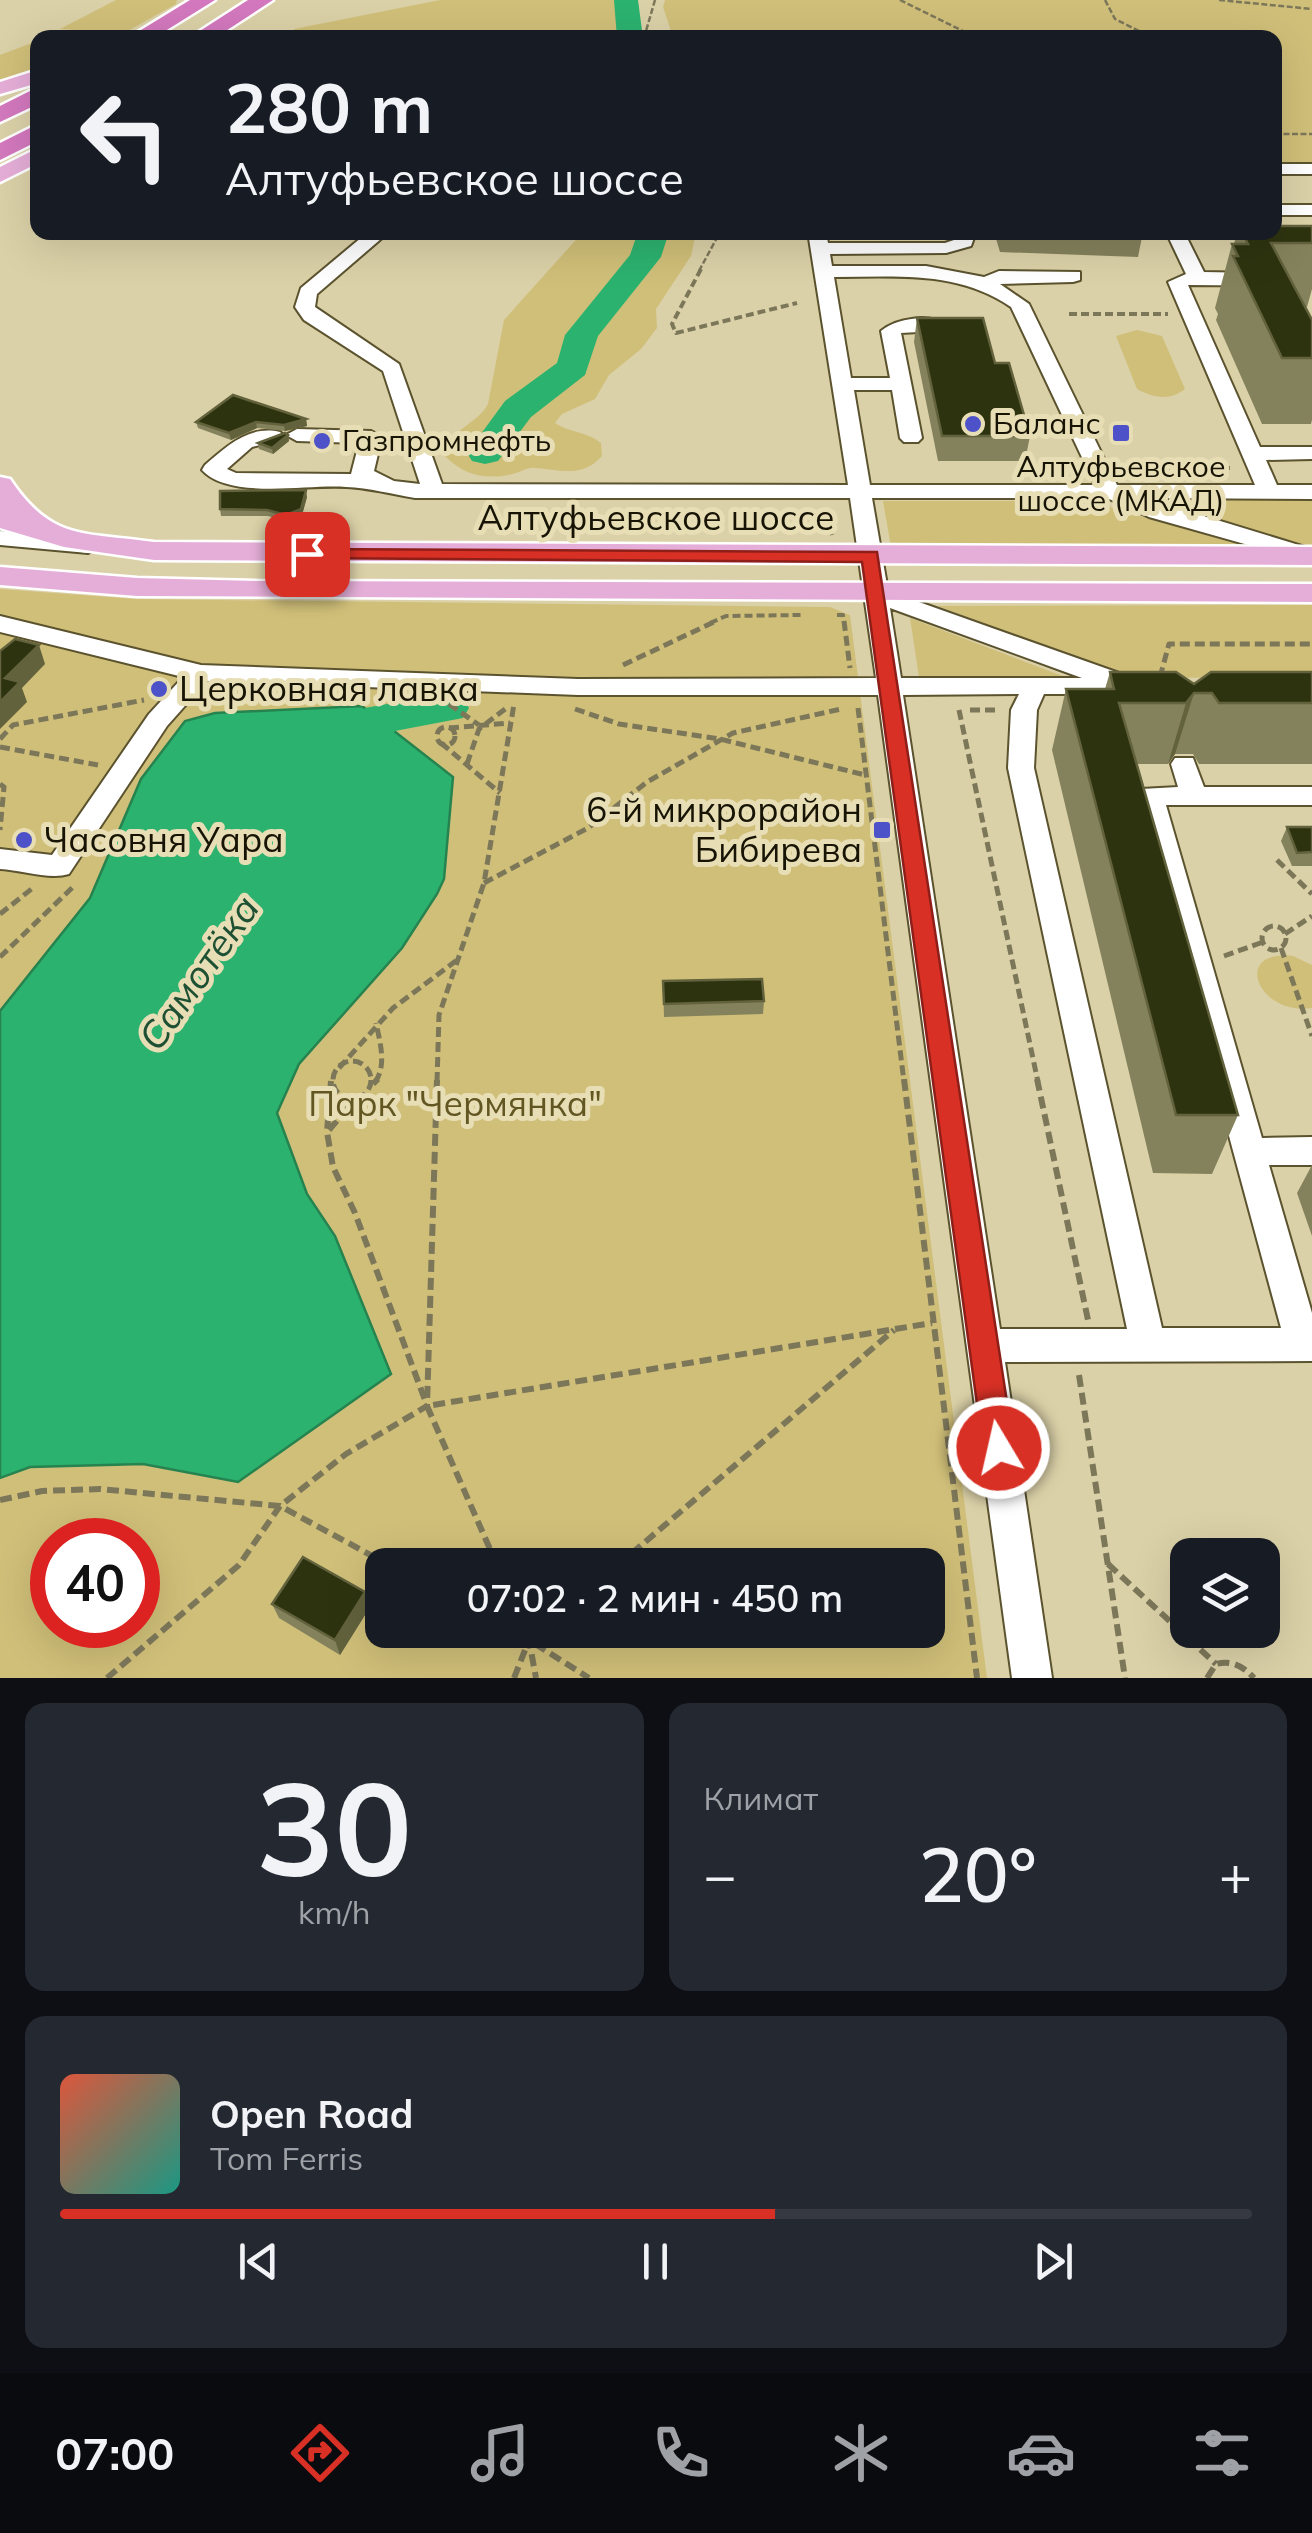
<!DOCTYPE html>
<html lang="ru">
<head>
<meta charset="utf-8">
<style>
  body { margin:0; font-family:Mulish,sans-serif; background:#242831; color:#f1f3f6; height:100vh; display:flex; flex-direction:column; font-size:38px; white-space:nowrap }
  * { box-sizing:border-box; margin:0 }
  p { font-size:32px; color:#9ea1a6 }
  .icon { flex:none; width:55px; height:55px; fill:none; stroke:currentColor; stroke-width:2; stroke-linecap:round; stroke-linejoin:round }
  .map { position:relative; height:1678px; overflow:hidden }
  .sheet { display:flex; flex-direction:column; gap:25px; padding:25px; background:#0d0f14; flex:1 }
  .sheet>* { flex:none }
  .guide { position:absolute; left:30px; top:30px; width:1252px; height:210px; border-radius:20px; box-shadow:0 10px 40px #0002; background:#171b24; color:#f1f3f6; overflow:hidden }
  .controls { position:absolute; left:1170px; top:1538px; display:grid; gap:20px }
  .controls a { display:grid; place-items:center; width:110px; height:110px; border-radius:20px; background:#171b24; box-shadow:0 10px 40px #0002; font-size:50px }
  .speed { position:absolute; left:30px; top:1518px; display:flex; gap:20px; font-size:50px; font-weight:700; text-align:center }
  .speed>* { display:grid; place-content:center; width:130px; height:130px; border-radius:50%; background:#171b24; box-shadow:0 10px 40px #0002; line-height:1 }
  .speed .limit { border:15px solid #d22; background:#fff; color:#111 }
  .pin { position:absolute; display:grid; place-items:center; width:85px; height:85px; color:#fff; margin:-42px; border-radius:20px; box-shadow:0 5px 15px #0006 }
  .me { position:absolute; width:110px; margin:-55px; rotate:351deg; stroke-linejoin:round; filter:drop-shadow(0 0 8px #0008) }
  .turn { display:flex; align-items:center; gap:35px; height:210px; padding:0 30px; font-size:45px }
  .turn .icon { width:130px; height:130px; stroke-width:2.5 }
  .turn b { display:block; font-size:70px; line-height:85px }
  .big { font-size:75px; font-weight:600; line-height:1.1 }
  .sheet .widget { flex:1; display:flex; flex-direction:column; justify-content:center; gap:15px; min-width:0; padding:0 35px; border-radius:20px; background:#242831 }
  .sheet .dial { align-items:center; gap:0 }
  .dial b { font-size:130px; line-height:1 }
  .song { display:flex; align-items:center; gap:30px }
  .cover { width:120px; height:120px; border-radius:15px; background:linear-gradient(135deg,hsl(10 70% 55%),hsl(170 70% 35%)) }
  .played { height:10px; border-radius:5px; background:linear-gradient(90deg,#d93025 60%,#363941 60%) }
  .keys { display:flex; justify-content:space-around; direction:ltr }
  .heat { display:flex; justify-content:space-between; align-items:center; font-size:55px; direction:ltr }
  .sheet .tiles { flex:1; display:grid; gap:25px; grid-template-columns:1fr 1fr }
  .widget:last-child { grid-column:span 2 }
  .trip { position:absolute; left:365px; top:1548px; width:580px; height:100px; border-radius:20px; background:#171b24; box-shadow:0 10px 40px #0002; font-weight:600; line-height:100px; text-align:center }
  .tabs { display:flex; height:160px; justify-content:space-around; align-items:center; background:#090b0e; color:#9ea1a6 }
  .tabs .icon { width:70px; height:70px }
  .tabs .active { color:#d93025 }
  .tabs b { font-size:45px; color:#f1f3f6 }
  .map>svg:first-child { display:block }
  .green { fill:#d0bf79; fill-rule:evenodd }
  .water { fill:#2cb26f; stroke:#26834f; stroke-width:2.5 }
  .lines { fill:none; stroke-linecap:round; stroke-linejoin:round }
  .river { fill:#2cb26f; fill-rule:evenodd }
  .minor-casing { stroke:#5b522e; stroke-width:4 }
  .major-casing { stroke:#fff; stroke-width:5 }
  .highway-casing { stroke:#fff; stroke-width:5 }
  .path-far3 { stroke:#7d775a; stroke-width:2.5; stroke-dasharray:6 2.5; stroke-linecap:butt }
  .path-far2 { stroke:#7d775a; stroke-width:4; stroke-dasharray:8 4; stroke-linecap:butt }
  .path-far1 { stroke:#7d775a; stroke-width:5; stroke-dasharray:10 5; stroke-linecap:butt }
  .path { stroke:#7d775a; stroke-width:6; stroke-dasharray:12 6; stroke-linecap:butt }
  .minor { fill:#fff; fill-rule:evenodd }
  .major { fill:#e5aed8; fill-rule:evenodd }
  .highway { fill:#d378be; fill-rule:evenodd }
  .wall { fill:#84825c }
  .shaded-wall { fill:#62623d }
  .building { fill:#2e330f; stroke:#62623d; stroke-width:2.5 }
  .route { fill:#d93025; stroke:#8d1f18; stroke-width:2.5 }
  .poi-dot { fill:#4d52c8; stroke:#e8deb5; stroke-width:4 }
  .labels { text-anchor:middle; stroke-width:10; stroke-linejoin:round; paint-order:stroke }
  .far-poi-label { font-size:30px; fill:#171405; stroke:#e8deb5; text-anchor:start }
  .street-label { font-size:35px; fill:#171405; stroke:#e8deb5 }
  .poi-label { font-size:35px; fill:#171405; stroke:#e8deb5; text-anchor:start }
  .park-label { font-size:35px; fill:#625622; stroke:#e8deb5 }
  .water-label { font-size:38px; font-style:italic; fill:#1e5034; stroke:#e8deb5 }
</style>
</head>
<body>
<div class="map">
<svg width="1312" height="1678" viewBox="0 0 1312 1678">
  <rect width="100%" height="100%" fill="#dbd1a8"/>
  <g class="green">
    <path d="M 116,0 L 177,0 L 176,4 L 117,37 L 45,37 L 55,32 L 77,36 L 87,31 L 60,29 Z"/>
    <path d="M 440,0 L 617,0 L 624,35 L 292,37 L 294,29 Z"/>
    <path d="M 665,0 L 1312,0 L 1312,163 L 1275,163 L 1275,38 L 673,37 L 663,7 Z"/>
    <path d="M 37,41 L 37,73 L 0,84 L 0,55 Z"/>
    <path d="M 582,233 L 696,233 L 691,256 L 656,309 L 657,328 L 641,349 L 609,375 L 595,399 L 562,414 L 555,423 C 570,433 586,431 601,443 L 602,456 C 583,478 560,470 535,468 C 527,467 521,472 513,474 C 487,480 465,476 446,457 C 447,429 476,426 488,404 L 504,320 Z"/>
    <path d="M 1137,330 L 1162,336 L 1185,389 C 1170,401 1153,398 1137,389 L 1116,336 Z"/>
    <path d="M 1156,500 L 1312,500 L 1312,547 L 1306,547 Z"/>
    <path d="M 883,501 L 1089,501 L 1251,548 L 891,547 Z"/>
    <path d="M 0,589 L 136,599 L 830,607 L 850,615 L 987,1678 L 0,1678 ZM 52,1540 L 138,1540 L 138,1625 L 52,1625 ZM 382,1565 L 928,1565 L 928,1630 L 382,1630 Z"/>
    <path d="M 1312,605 L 1312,677 L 1133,678 L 937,606 Z"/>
    <path d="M 910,618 L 1065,677 L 919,677 Z"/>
    <path d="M 1293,956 L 1312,965 L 1312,1008 C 1259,1017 1230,949 1293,956 Z"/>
  </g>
  <path class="water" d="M 362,706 L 453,777 L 444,879 L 437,894 L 402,948 L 299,1064 L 277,1113 L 307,1194 L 335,1236 L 391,1374 L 238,1482 L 143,1464 L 30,1467 L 0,1478 L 0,1011 L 90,898 L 141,779 L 185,721 L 215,713 Z"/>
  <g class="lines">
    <g class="river">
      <path d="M 614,0 L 638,0 L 643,38 L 617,38 Z"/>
      <path d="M 638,232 L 669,232 L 661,257 L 598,336 L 585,375 L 531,417 L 498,461 L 485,464 L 472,461 L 467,453 L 505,401 L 557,363 L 565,335 L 630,255 Z"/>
      <path d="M 447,693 L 463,698 L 469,708 L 463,718 L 395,731 C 376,758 366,793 327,782 L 320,771 L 365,708 Z"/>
    </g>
    <defs>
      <g id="minor">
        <rect x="1275" y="164" width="37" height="10"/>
        <rect x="1275" y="205" width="37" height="10"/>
        <path d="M 368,232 L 389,232 L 317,294 L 315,307 L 399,364 L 442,484 L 848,485 L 808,232 L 826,232 L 828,243 L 945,243 L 957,239 L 958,232 L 976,232 L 971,246 L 946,253 L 830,254 L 832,266 L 926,266 L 984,277 L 999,271 L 1080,272 L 1080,280 L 1073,282 L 1000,284 L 1029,304 L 1117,485 L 1255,485 L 1168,282 L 1186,274 L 1166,232 L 1184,232 L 1204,272 L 1312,274 L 1312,286 L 1188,285 L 1260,447 L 1312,447 L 1312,459 L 1266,460 L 1277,485 L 1312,485 L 1312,499 L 1145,498 L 1312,549 L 1312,563 L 1149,517 L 1107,498 L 872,498 L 888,591 L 1119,673 L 1122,678 L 1141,680 L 1145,686 L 1132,694 L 1044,694 L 1037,710 L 1034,768 L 1162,1328 L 1281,1328 L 1137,796 L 1141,789 L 1178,787 L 1171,764 L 1175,758 L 1193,758 L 1204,787 L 1312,787 L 1312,805 L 1166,805 L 1262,1138 L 1312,1137 L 1312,1165 L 1269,1165 L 1312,1313 L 1312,1361 L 1005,1362 L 1052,1678 L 1012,1678 L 878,695 L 578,695 L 207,681 L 167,726 L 69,874 C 50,880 21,870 0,869 L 0,849 L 52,855 L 149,714 L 183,677 L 0,632 L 0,616 L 201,665 L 578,679 L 876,678 L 850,498 L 415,498 C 392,494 369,488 346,487 C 307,484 229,500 202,470 L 205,465 C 227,446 249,425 280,432 L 284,436 L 280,440 L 252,447 L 227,469 L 236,473 L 351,474 L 359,443 L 297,441 L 286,435 L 297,429 L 371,431 L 382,437 L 374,471 L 394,481 L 420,484 L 383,371 L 304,320 L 295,307 L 301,288 ZM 834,277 C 896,277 957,270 1011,307 L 1095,485 L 870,485 L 854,390 L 892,390 L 900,438 L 904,442 L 918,442 L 922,438 L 901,333 L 936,331 L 946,325 C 930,313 896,318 881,331 L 890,378 L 851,378 ZM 890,608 L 1082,678 L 901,678 ZM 1019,694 L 1011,710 L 1008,768 L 1127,1329 L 1000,1329 L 903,695 Z"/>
        <path d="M 0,531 L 88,539 L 99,546 L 88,553 L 0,545 Z"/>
      </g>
      <g id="major">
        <path d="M 38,70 L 38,83 L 0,94 L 0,82 Z"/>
        <path d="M 38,148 L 38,163 L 0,182 L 0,167 Z"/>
        <path d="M 0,477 L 10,479 C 52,542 85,532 154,542 L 1312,547 L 1312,565 L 154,560 L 64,547 L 0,528 Z"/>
        <path d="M 0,567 L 137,578 L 257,581 L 1312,584 L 1312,602 L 137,596 L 0,585 Z"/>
      </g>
      <g id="highway">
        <path d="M 190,0 L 215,0 L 154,38 L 128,38 Z"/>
        <path d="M 248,0 L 273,0 L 215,38 L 189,38 Z"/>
        <path d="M 38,87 L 38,104 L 0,122 L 0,106 Z"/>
        <path d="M 38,124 L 38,141 L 0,160 L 0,143 Z"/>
      </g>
    </defs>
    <use href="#minor" class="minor-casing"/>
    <use href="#major" class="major-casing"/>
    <use href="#highway" class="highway-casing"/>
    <g class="path-far3">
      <path d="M 900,0 L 977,38"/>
      <path d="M 1105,0 L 1115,19 L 1153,38"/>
      <path d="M 1219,0 L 1312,9"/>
      <path d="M 649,38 L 646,31 L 655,0"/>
      <path d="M 1275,134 L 1312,134"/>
      <path d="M 699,271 L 720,232"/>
    </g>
    <g class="path-far2">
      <path d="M 701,269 L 672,324 L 676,333 L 797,303"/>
      <path d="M 1069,314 L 1168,314"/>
      <path d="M 1150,470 L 1234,468"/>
      <path d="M 826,511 L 832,535"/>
      <path d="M 837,615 L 843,615 L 844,623"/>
      <path d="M 710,623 L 726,616 L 801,615"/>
    </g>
    <g class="path-far1">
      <path d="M 844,621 L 850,668"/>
      <path d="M 623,665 L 716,621"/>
      <path d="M 1160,677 L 1169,644 L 1312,644"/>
      <path d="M 449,704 L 479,725"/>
      <path d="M 858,708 L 904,1082"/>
      <path d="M 575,709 L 619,724 L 720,739 L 865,775"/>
      <path d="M 959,710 L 1038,1082"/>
      <path d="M 970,710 L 999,710"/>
      <circle cx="446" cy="736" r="9"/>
      <path d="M 449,728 L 510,723"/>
      <path d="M 0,739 L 13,725 L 144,700"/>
      <path d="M 441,743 L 500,793"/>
      <path d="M 0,747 L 98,765"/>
      <path d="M 467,764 L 479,729 L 509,706"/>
      <path d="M 0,784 L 4,787 L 0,830"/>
      <path d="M 1277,860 L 1312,894"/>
      <path d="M 484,883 L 588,828 L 647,782 L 733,733 L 841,709"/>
      <path d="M 0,914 L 34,887"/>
      <circle cx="1274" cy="938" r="12"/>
      <path d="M 1285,934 L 1312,916"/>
      <path d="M 1281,948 L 1312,1036"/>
      <path d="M 1224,956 L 1263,942"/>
      <path d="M 0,957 L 74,886"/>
      <circle cx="352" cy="1080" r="19"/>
      <path d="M 339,1068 L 393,1008 L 457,960"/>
      <path d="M 375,1082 C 387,1066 380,1042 376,1023"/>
      <path d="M 437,1082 L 439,1015 L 484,883 L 514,704"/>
    </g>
    <g class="path">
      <path d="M 904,1079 L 977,1678"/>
      <path d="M 1037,1079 L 1088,1320"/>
      <path d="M 331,1081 L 327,1132 L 333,1167 L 355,1213 L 425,1400"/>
      <path d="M 373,1084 L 378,1079"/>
      <path d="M 329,1130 L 358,1096"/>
      <path d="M 1079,1375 L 1125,1678"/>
      <path d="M 0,1500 L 42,1491 L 100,1489 L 280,1506 L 389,1565"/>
      <path d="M 1108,1564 L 1216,1664"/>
      <path d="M 497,1565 L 427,1406 L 932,1323"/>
      <path d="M 618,1565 L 894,1330"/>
      <path d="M 510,1630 L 529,1640 L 536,1678"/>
      <path d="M 525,1630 L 529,1640 L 589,1678"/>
      <path d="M 107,1678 L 239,1565 L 280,1506 L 346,1454 L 427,1406 L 437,1079"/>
      <path d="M 514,1678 L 529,1640 L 542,1630"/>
      <path d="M 1207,1678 L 1216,1664 C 1232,1660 1243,1666 1254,1678"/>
    </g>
    <use href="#minor" class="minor"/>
    <use href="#major" class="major"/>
    <use href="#highway" class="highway"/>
  </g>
  <g class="wall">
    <path d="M 1312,226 L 1312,289 L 1307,307 L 1305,307 L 1312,320 L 1312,420 L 1311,424 L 1262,424 L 1216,320 L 1218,314 L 1215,308 L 1232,244 L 1234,244 L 1237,232 L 1275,232 Z"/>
    <path d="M 994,232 L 1143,232 L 1138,257 L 1000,252 Z"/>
    <path d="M 917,318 L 995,363 L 1030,436 L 1025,461 L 938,461 L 914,342 Z"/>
    <path d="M 306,419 L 307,426 L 285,431 L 257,428 L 231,440 L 198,428 L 196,422 Z"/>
    <path d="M 288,435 L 289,441 L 273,454 L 259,449 L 258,443 Z"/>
    <path d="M 307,497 L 302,515 L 287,521 L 268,516 L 221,516 L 220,509 Z"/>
    <path d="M 1110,672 L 1194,684 L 1312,672 L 1312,764 L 1199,764 L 1193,754 L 1175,754 L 1168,764 L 1136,764 L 1238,1115 L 1212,1174 L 1153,1173 L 1052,750 L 1066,689 L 1105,689 Z"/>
    <path d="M 1287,827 L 1312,827 L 1312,866 L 1292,866 L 1281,841 Z"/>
    <path d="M 663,981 L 764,1001 L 763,1014 L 664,1017 Z"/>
    <path d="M 1312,1165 L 1312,1236 L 1297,1193 Z"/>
    <path d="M 365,1592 L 370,1607 L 340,1655 L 279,1618 L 272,1604 Z"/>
  </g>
  <g class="shaded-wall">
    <path d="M 306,419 L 307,426 L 285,431 L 284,425 Z"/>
    <path d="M 256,422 L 257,428 L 231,440 L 229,433 Z"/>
    <path d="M 288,435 L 289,441 L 273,454 L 272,448 Z"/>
    <path d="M 306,490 L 307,497 L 302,515 L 287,521 L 286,515 Z"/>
    <path d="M 39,645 L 45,664 L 22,688 L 27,702 L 0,729 L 0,702 L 5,678 Z"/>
    <path d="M 1194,693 L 1175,754 L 1168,764 L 1186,703 Z"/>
    <path d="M 365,1592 L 370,1607 L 340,1655 L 335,1640 Z"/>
  </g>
  <g class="building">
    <path d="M 1275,226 L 1312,226 L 1312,243 L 1271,243 L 1312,320 L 1312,358 L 1282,358 L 1233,256 L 1238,256 L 1232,244 L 1248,244 L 1242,232 L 1275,232 Z"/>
    <path d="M 917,318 L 983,318 L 995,363 L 1009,363 L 1030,436 L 942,436 Z"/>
    <path d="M 233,395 L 306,419 L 284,425 L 256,422 L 229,433 L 196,422 Z"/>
    <path d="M 285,433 L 288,435 L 272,448 L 258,443 Z"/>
    <path d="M 306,490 L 301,509 L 286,515 L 267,510 L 220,509 L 220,491 Z"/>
    <path d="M 15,639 L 39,645 L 5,678 L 20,682 L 0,702 L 0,651 Z"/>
    <path d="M 1110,672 L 1176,672 L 1194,684 L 1211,672 L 1312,672 L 1312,703 L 1219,703 L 1212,693 L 1194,693 L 1186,703 L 1119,703 L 1238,1115 L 1176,1115 L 1066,689 L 1114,689 Z"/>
    <path d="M 1287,827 L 1312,827 L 1312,852 L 1297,853 Z"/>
    <path d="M 762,979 L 764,1001 L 664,1004 L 663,981 Z"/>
    <path d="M 303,1557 L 365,1592 L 335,1640 L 272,1604 Z"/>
  </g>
  <path class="route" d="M 307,549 L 877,552 L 1014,1448 L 1010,1458 L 999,1463 L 988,1458 L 983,1448 L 862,562 L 300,558 L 300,550 Z"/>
  <g class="poi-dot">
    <circle cx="973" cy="424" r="10"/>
    <rect x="1111" y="423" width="20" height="20" rx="5"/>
    <circle cx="322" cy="441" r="10"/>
    <circle cx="159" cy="689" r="10"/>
    <rect x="872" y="820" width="20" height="20" rx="5"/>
    <circle cx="24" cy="840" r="10"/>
  </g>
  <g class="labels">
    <g class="far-poi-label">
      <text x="993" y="434">Баланс</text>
      <text x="342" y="451">Газпромнефть</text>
      <text x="1121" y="477" text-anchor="middle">Алтуфьевское<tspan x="1121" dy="34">шоссе (МКАД)</tspan></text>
    </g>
    <g class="street-label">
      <text x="656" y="530">Алтуфьевское шоссе</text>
    </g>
    <g class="poi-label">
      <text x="179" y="701">Церковная лавка</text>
      <text x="862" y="822" text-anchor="end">6-й микрорайон<tspan x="862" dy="40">Бибирева</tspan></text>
      <text x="44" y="852">Часовня Уара</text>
    </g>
    <g class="park-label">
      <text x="455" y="1116">Парк "Чермянка"</text>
    </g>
    <g class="water-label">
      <text transform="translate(199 973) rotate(-55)" y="13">Самотёка</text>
    </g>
  </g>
</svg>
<div class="controls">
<a><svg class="icon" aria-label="layers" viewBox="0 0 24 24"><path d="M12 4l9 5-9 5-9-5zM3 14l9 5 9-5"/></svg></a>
</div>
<div class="speed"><div class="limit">40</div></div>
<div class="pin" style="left:307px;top:554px;background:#d93025"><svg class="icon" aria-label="arrive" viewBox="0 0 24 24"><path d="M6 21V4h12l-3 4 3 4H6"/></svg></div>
<svg class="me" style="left:999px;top:1448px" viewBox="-20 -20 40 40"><circle r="17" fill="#d93025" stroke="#fff" stroke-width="3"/><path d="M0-11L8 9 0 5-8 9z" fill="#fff"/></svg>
<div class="trip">07:02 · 2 мин · 450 m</div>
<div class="guide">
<div class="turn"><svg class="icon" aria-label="left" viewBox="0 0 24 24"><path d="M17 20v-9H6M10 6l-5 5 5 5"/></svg><div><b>280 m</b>Алтуфьевское шоссе</div></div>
</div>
</div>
<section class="sheet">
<div class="tiles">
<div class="widget dial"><b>30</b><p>km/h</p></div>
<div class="widget"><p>Климат</p>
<div class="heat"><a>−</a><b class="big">20°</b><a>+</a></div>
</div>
<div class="widget">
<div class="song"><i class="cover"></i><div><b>Open Road</b><p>Tom Ferris</p></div></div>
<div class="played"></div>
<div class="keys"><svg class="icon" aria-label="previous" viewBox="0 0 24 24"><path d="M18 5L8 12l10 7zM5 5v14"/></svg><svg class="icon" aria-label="pause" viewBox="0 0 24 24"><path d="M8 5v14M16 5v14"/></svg><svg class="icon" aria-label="next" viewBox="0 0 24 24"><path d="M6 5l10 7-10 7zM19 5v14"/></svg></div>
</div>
</div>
</section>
<nav class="tabs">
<b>07:00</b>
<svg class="icon active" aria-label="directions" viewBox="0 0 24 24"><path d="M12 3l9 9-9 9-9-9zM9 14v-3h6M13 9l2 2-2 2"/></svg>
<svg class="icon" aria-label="music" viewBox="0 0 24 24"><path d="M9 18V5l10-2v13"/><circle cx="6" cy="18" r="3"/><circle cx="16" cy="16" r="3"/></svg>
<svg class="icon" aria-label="phone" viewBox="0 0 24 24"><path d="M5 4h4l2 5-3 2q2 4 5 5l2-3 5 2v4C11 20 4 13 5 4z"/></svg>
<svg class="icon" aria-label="climate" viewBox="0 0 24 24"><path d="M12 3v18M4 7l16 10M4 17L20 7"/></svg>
<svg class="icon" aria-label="car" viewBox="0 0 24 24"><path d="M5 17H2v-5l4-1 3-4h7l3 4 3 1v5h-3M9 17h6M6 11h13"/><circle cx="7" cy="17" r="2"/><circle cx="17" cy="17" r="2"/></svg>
<svg class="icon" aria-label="filters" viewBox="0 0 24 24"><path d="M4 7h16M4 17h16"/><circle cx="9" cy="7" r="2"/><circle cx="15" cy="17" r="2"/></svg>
</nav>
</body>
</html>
